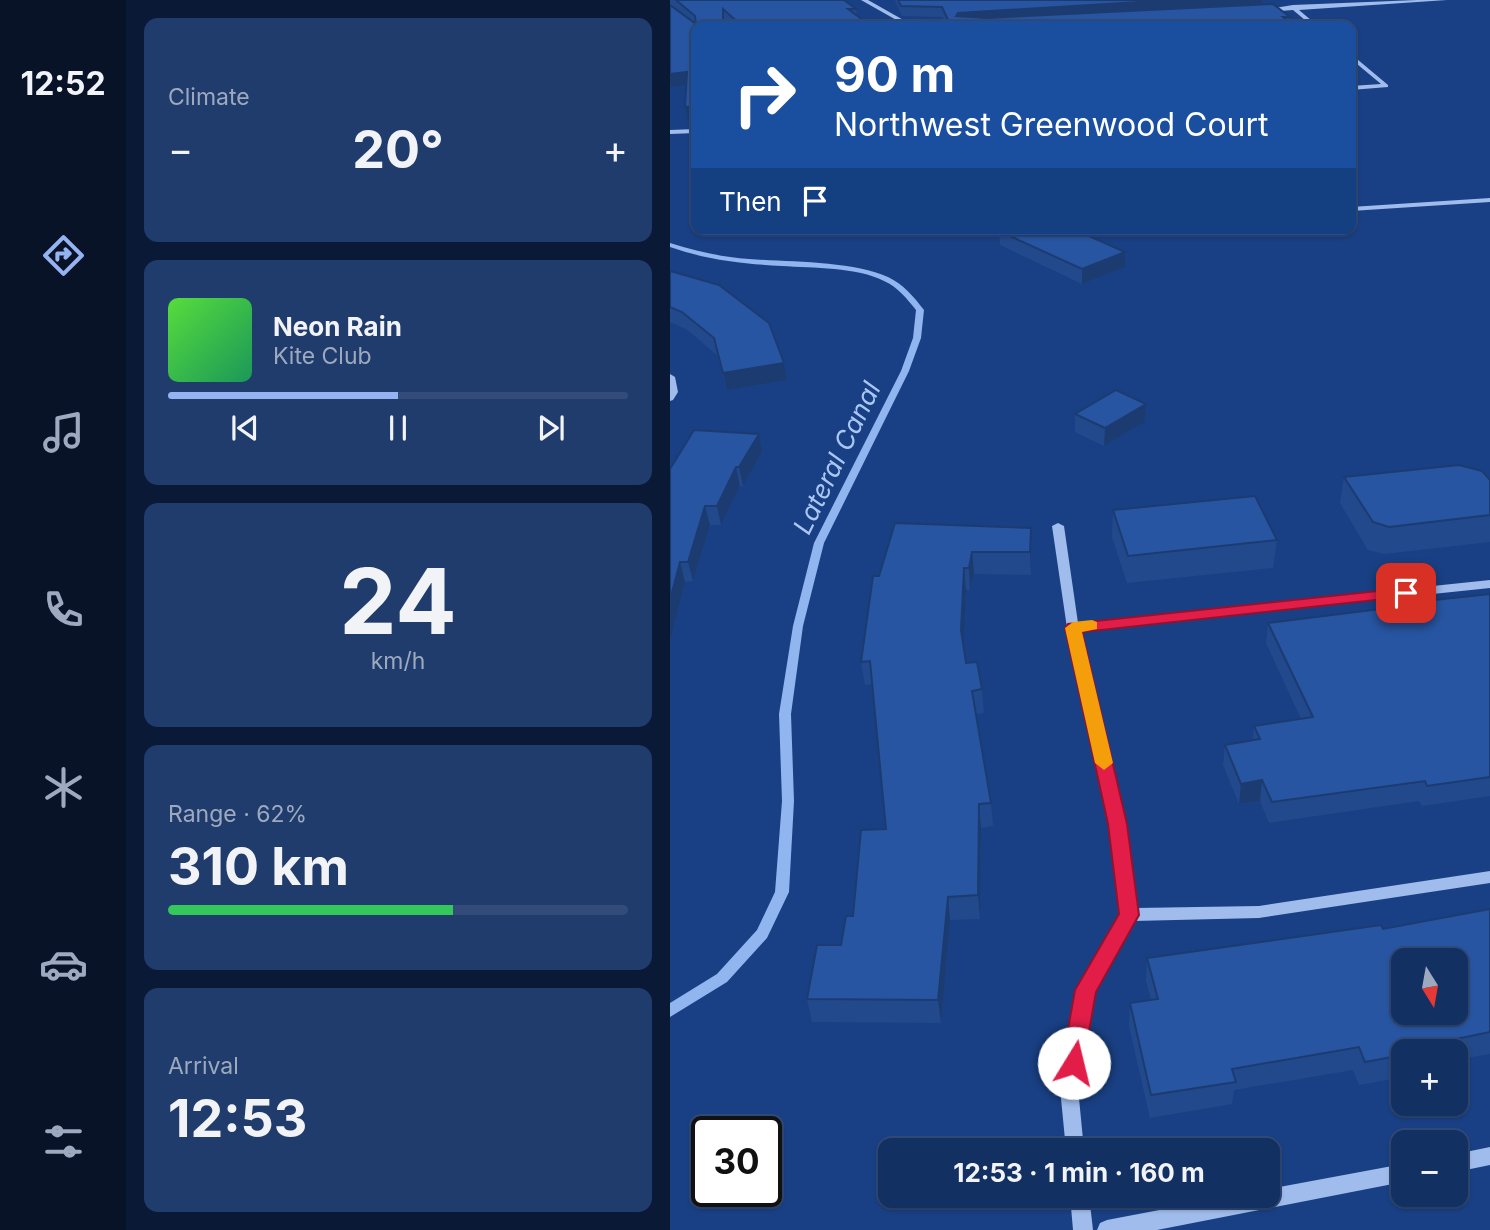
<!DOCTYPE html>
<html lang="en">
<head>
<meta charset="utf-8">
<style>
  body { margin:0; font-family:Inter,sans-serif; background:#203c6c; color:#f1f3f6; height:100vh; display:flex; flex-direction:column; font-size:26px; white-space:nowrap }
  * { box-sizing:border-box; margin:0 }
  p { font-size:23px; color:#9da9be }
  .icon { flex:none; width:38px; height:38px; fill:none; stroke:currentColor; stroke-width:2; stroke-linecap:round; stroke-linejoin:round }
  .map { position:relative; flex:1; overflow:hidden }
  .sheet { display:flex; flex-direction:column; gap:18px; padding:18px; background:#0a1a36; width:544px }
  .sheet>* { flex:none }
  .guide { position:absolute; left:21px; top:21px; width:665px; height:214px; border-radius:14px; box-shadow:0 2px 5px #0004,0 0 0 2px #324b78; background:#1a4fa0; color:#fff; overflow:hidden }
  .needle { width:46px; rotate:169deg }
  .controls { position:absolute; left:721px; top:948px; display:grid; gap:14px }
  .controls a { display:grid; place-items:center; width:77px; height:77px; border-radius:14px; background:#133063; box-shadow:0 2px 5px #0004,0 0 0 2px #324b78; font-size:35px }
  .speed { position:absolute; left:21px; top:1116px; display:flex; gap:14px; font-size:35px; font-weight:700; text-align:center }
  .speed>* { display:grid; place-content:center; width:91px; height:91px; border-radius:50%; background:#133063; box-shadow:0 2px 5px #0004,0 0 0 2px #324b78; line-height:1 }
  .speed .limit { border:4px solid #111; border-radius:10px; background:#fff; color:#111 }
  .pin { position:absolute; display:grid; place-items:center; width:60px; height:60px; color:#fff; margin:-30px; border-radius:14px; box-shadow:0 4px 10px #0006 }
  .me { position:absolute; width:77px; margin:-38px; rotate:9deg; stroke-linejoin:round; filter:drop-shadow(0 0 5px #0008) }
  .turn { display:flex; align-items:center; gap:24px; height:147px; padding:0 28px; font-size:32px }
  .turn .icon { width:91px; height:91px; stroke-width:2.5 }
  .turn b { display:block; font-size:49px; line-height:60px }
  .then { display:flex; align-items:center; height:66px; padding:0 28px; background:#0003; gap:14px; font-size:26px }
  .big { font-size:52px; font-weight:700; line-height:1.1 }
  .sheet .tile { flex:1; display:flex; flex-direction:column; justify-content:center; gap:10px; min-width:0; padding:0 24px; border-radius:14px; background:#203c6c }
  .sheet .dial { align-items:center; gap:0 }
  .dial b { font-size:91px; line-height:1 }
  .song { display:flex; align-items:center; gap:21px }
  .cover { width:84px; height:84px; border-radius:10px; background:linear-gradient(135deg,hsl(110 70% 55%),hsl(150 70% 35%)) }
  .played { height:7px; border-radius:4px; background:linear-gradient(90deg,#95b2f1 50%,#324b78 50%) }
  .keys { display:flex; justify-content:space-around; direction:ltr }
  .heat { display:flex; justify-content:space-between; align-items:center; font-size:38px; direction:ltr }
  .charge { height:10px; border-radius:5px; background:linear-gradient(90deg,#34c759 62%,#324b78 0) }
  .trip { position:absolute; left:208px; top:1138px; width:402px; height:70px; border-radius:14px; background:#133063; box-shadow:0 2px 5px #0004,0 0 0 2px #324b78; font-weight:700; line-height:70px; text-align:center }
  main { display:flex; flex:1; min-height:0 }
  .dock { display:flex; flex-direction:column; width:126px; justify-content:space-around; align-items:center; background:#081328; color:#9da9be }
  .dock .icon { width:49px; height:49px }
  .dock .on { color:#95b2f1 }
  .dock b { font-size:32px; color:#f1f3f6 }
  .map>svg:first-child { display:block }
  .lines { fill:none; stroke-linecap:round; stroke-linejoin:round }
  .stream { fill:#91b5ee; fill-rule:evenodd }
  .minor { fill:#9fbcec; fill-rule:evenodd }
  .wall { fill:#22498b }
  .shaded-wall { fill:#1c3c71 }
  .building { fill:#2855a2; stroke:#1c3c71; stroke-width:2; fill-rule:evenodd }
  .route { fill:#e11d48; stroke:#92132f; stroke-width:2 }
  .slow { fill:#f59e0b }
  .labels { text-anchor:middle; stroke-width:7; stroke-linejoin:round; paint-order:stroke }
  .water-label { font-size:26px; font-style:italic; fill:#aac6f3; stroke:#194084 }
</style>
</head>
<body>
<main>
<nav class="dock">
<b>12:52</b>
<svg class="icon on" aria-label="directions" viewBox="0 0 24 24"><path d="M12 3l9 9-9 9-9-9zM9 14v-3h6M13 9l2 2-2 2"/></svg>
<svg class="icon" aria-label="music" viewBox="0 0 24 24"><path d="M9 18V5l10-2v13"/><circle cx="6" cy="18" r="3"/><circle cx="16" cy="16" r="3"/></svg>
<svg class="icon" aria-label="phone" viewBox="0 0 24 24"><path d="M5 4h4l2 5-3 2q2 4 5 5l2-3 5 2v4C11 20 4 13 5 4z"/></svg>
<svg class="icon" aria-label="climate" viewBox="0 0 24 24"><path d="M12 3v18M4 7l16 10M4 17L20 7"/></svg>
<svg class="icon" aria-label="car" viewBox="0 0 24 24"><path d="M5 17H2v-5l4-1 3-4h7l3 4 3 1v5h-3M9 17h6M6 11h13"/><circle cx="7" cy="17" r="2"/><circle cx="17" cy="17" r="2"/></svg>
<svg class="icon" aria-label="filters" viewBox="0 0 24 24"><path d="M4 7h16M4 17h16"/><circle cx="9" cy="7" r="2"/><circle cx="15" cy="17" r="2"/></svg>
</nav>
<section class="sheet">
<div class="tile"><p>Climate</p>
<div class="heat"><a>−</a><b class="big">20°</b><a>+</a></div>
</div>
<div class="tile">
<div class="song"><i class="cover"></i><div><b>Neon Rain</b><p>Kite Club</p></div></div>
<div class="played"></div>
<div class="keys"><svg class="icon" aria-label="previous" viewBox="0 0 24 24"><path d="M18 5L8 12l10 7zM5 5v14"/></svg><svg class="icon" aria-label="pause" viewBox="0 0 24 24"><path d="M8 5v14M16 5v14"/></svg><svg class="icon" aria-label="next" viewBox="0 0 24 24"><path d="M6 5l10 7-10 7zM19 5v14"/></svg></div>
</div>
<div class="tile dial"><b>24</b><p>km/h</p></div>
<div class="tile"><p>Range · 62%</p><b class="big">310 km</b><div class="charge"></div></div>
<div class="tile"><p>Arrival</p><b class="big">12:53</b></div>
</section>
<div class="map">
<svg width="820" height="1230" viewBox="0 0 820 1230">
  <rect width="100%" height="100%" fill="#194084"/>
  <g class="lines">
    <path class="stream" d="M 0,243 C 26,251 51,257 79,259 C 119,262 183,261 218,277 C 233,284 244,297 254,310 L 251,338 L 239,371 L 154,543 L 133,626 L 121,714 L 124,801 L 119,892 L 97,938 L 57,982 L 0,1017 L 0,1003 L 47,974 L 87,930 L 105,892 L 112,801 L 109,714 L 123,626 L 144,543 L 231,371 L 243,338 L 246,310 C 237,299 228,287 214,281 C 187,267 143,268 112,266 C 74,264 37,260 0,247 Z"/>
    <g class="minor">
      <path d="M 191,0 L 198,0 L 244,26 L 237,26 Z"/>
      <path d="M 747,0 L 777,0 L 629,10 L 648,26 L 642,26 L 623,10 L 596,12 L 593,10 L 623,5 Z"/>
      <path d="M 681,54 L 718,85 L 718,87 L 681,90 L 681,86 L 711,84 L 681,59 Z"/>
      <path d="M 26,129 L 26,133 L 0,134 L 0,130 Z"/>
      <path d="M 820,198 L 820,202 L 681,211 L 681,207 Z"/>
      <path d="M 0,374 L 5,377 L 8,392 L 3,400 L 0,401 Z"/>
      <path d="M 388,523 L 394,526 L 408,623 L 820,580 L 820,588 L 410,631 L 455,824 L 466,908 L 589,906 L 820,871 L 820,883 L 589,918 L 464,921 L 424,991 L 408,1088 L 414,1150 L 396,1150 L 390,1088 L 408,990 L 451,914 L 441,824 L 397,628 L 382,526 Z"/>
      <path d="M 820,1147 L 820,1165 L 786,1172 L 786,1154 Z"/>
      <path d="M 733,1164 L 733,1182 L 487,1230 L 427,1230 L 430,1223 L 437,1220 L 568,1195 L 598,1195 L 598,1189 Z"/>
      <path d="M 400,1195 L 419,1195 L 423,1230 L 403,1230 Z"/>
    </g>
  </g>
  <g class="wall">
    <path d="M 0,0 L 174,0 L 186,9 L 187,16 L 201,26 L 60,26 L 55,21 L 55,26 L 26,26 L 26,120 L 18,121 L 15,107 L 16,85 L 0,87 Z"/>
    <path d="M 225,0 L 592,0 L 592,4 L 620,17 L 619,22 L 624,26 L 277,26 L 272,17 L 232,16 Z"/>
    <path d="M 329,231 L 455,267 L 412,284 L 330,245 Z"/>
    <path d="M 0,271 L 114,363 L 117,380 L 57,390 L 47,355 L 16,329 L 0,322 Z"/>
    <path d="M 476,404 L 475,422 L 434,446 L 405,432 L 405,414 Z"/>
    <path d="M 92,452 L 73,486 L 70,486 L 51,525 L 40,525 L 23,581 L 15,582 L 0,642 L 0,469 Z"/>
    <path d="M 674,477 L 820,480 L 820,542 L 714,554 L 698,550 L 670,503 Z"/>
    <path d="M 443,510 L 607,540 L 603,568 L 457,583 L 442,537 Z"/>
    <path d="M 361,528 L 361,575 L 304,574 L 300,590 L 296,590 L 293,644 L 296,663 L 312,689 L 314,713 L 306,714 L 321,803 L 323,826 L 311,828 L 310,919 L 280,920 L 271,1023 L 142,1022 L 137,999 L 171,945 L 216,829 L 202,684 L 195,685 L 191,662 L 209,576 Z"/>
    <path d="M 820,594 L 820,796 L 752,806 L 749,801 L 599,823 L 590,801 L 569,804 L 553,765 L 555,745 L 583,740 L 584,726 L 631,719 L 596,643 L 598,623 L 708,610 L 709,606 Z"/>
    <path d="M 820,909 L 820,1054 L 786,1060 L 786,1052 L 733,1052 L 733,1077 L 689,1085 L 683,1070 L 564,1090 L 562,1104 L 480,1118 L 459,1026 L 460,1003 L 481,1000 L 476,981 L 477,958 L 713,929 Z"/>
  </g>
  <g class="shaded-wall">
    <path d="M 502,0 L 592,0 L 592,4 L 289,23 L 286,16 L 288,13 Z"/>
    <path d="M 17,72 L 20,85 L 0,87 L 0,74 Z"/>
    <path d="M 26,106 L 26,120 L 18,121 L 15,107 Z"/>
    <path d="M 455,252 L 455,267 L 412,284 L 412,269 Z"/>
    <path d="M 114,363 L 117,380 L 57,390 L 53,373 Z"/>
    <path d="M 476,404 L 475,422 L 434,446 L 435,428 Z"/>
    <path d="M 89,434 L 92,452 L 73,486 L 69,467 Z"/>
    <path d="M 66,467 L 70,486 L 51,525 L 47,506 Z"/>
    <path d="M 35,506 L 40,525 L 23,581 L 18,562 Z"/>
    <path d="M 361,528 L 361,575 L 360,552 Z"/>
    <path d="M 302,552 L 304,574 L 300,590 L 299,568 Z"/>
    <path d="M 10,562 L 15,582 L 0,642 L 0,600 Z"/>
    <path d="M 294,568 L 296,590 L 293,653 L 291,630 Z"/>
    <path d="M 592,780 L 590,801 L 569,804 L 571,784 Z"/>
    <path d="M 309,804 L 311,828 L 310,919 L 308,895 Z"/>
    <path d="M 278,897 L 280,920 L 271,1023 L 268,1000 Z"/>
  </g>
  <g class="building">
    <path d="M 6,0 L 174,0 L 186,9 L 178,9 L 201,26 L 72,26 L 53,9 L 53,26 L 26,26 L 26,106 L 15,107 L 17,72 L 0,74 L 0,5 L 26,24 L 25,16 Z"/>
    <path d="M 228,0 L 502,0 L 288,13 L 286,16 L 317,18 L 603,4 L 620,17 L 613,17 L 624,26 L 281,26 L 272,7 L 231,6 Z"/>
    <path d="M 329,229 L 346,229 L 404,234 L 410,232 L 455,252 L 412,269 L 329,231 Z"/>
    <path d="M 0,271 L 49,285 L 99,323 L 114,363 L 53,373 L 44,338 L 12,312 L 0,307 Z"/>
    <path d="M 446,390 L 476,404 L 435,428 L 405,414 Z"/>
    <path d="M 24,430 L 89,434 L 69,467 L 66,467 L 47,506 L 35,506 L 18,562 L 10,562 L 0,600 L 0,469 Z"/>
    <path d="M 789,465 L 812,471 L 820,480 L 820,515 L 719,527 L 703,522 L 674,477 Z"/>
    <path d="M 585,496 L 607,540 L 458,556 L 443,510 Z"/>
    <path d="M 225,523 L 361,528 L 360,552 L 302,552 L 299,568 L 294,568 L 291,630 L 296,663 L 307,662 L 312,689 L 302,691 L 321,803 L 309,804 L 308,895 L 278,897 L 268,1000 L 137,999 L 147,945 L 171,945 L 176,916 L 183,916 L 191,830 L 216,829 L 200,661 L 191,662 L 203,576 L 209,576 Z"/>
    <path d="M 820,594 L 820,777 L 757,786 L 755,781 L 602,802 L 592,780 L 571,784 L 555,745 L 590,739 L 584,726 L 643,717 L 598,623 L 711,609 L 709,606 Z"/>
    <path d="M 820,909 L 820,1032 L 786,1039 L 789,1046 L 756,1052 L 733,1052 L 733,1055 L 695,1062 L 689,1047 L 562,1069 L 566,1082 L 481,1095 L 460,1003 L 488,999 L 477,958 L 711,925 L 713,929 ZM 733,961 L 786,961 L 786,1013 L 733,1013 Z"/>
  </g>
  <path class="route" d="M 736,588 L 744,593 L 742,596 L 412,632 L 457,824 L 469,915 L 426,992 L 412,1071 L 404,1074 L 396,1071 L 392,1063 L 405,990 L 449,914 L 438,824 L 395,628 L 398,624 Z"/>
  <path class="slow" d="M 422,620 L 427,622 L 427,629 L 412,632 L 443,763 L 434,770 L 425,763 L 395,628 L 403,622 Z"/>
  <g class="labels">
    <g class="water-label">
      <text transform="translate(167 458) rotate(-64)" y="9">Lateral Canal</text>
    </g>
  </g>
</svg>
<div class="controls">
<a><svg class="needle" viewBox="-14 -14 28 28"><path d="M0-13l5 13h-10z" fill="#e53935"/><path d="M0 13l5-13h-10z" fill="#9da9be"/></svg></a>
<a>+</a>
<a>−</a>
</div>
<div class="speed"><div class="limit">30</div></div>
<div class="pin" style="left:736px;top:593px;background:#d93025"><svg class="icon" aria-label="arrive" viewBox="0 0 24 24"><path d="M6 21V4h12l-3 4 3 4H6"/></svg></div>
<svg class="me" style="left:404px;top:1063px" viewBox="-20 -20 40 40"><circle r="19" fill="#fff"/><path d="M0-13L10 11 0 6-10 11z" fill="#e11d48"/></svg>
<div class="trip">12:53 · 1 min · 160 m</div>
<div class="guide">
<div class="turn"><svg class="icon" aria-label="right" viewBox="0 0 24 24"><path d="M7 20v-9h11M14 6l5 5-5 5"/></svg><div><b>90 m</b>Northwest Greenwood Court</div></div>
<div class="then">Then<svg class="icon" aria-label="arrive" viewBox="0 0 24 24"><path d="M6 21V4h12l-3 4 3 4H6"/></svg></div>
</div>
</div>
</main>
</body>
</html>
